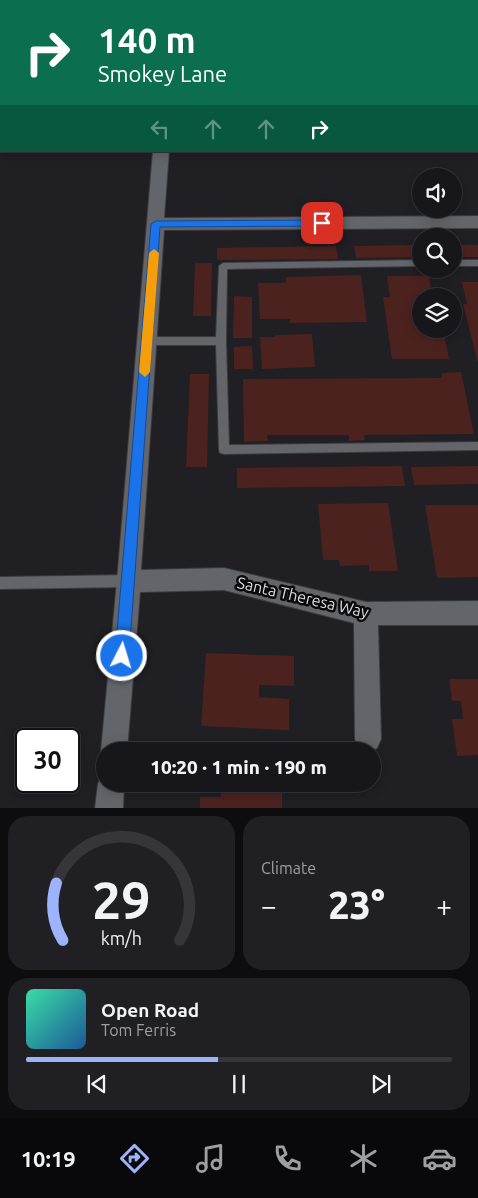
<!DOCTYPE html>
<html lang="en">
<head>
<meta charset="utf-8">
<style>
  body { margin:0; font-family:Ubuntu,sans-serif; background:#202024; color:#f1f3f6; height:100vh; display:flex; flex-direction:column; font-size:19px; white-space:nowrap }
  * { box-sizing:border-box; margin:0 }
  p { font-size:16px; color:#9e9fa3 }
  .icon { flex:none; width:28px; height:28px; fill:none; stroke:currentColor; stroke-width:2; stroke-linecap:round; stroke-linejoin:round }
  .map { position:relative; height:808px; overflow:hidden }
  .side { display:flex; flex-direction:column; gap:8px; padding:8px; background:#0d0d0f; flex:1 }
  .side>* { flex:none }
  .top-card { position:absolute; left:0px; top:0px; width:479px; height:152px; box-shadow:0 2px 12px #0003,0 0 0 1px #36363a; background:#0b6e4f; color:#fff; overflow:hidden }
  .fabs { position:absolute; left:412px; top:168px; display:grid; gap:10px }
  .fabs a { display:grid; place-items:center; width:50px; height:50px; border-radius:50%; background:#17171b; box-shadow:0 2px 12px #0003,0 0 0 1px #36363a; font-size:25px }
  .speed { position:absolute; left:15px; top:728px; display:flex; gap:10px; font-size:25px; font-weight:700; text-align:center }
  .speed>* { display:grid; place-content:center; width:65px; height:65px; border-radius:50%; background:#17171b; box-shadow:0 2px 12px #0003,0 0 0 1px #36363a; line-height:1 }
  .speed .limit { border:2px solid #111; border-radius:8px; background:#fff; color:#111 }
  .pin { position:absolute; display:grid; place-items:center; width:42px; height:42px; color:#fff; margin:-21px; border-radius:10px; box-shadow:0 2px 8px #0006 }
  .me { position:absolute; width:55px; margin:-28px; rotate:5deg; stroke-linejoin:round; filter:drop-shadow(0 0 4px #0008) }
  .turn { display:flex; align-items:center; gap:18px; height:105px; padding:0 15px; font-size:22px }
  .turn .icon { width:65px; height:65px; stroke-width:2.5 }
  .turn b { display:block; font-size:35px; line-height:42px }
  .lanes { display:flex; align-items:center; height:48px; padding:0 15px; background:#0003; justify-content:center; gap:25px; direction:ltr }
  .lanes .off { opacity:.35 }
  .big { font-size:38px; font-weight:800; line-height:1.1 }
  .side .widget { flex:1; display:flex; flex-direction:column; justify-content:center; gap:8px; min-width:0; padding:0 18px; border-radius:20px; background:#202024 }
  .side .dial { align-items:center; gap:0 }
  .dial svg { height:130px; overflow:visible; fill:none; stroke:#36363a; stroke-width:7; stroke-linecap:round; text-anchor:middle }
  .dial text { fill:#f1f3f6; stroke:none }
  .song { display:flex; align-items:center; gap:15px }
  .cover { width:60px; height:60px; border-radius:8px; background:linear-gradient(135deg,hsl(160 70% 55%),hsl(210 70% 35%)) }
  .played { height:5px; border-radius:2px; background:linear-gradient(90deg,#9db4fd 45%,#36363a 45%) }
  .keys { display:flex; justify-content:space-around; direction:ltr }
  .heat { display:flex; justify-content:space-between; align-items:center; font-size:28px; direction:ltr }
  .side .tiles { flex:1; display:grid; gap:8px; grid-template-columns:1fr 1fr }
  .widget:last-child { grid-column:span 2 }
  .trip { position:absolute; left:96px; top:742px; width:285px; height:50px; border-radius:25px; background:#17171b; box-shadow:0 2px 12px #0003,0 0 0 1px #36363a; font-weight:800; line-height:50px; text-align:center }
  .dock { display:flex; height:80px; justify-content:space-around; align-items:center; background:#09090b; color:#9e9fa3 }
  .dock .icon { width:35px; height:35px }
  .dock .on { color:#9db4fd }
  .dock b { font-size:22px; color:#f1f3f6 }
  .map>svg:first-child { display:block }
  .building { fill:#4c221f }
  .lines { fill:none; stroke-linecap:round; stroke-linejoin:round }
  .lane-casing { stroke:#3b3b3f; stroke-width:2 }
  .street-casing { stroke:#3b3b3f; stroke-width:2 }
  .lane { fill:#64656b; fill-rule:evenodd }
  .street { fill:#64656b; fill-rule:evenodd }
  .route { fill:#1a73e8; stroke:#114b97 }
  .slow { fill:#f59e0b }
  .labels { text-anchor:middle; stroke-width:5; stroke-linejoin:round; paint-order:stroke }
  .street-label { font-size:16px; fill:#dbdbdf; stroke:#09090b }
</style>
</head>
<body>
<div class="map">
<svg width="478" height="808" viewBox="0 0 478 808">
  <rect width="100%" height="100%" fill="#1f1f24"/>
  <g class="building">
    <path d="M 421,245 L 421,257 L 356,258 L 354,246 Z"/>
    <rect x="454" y="245" width="24" height="12"/>
    <path d="M 336,246 L 338,259 L 217,260 L 217,248 Z"/>
    <path d="M 195,263 L 212,263 L 211,316 L 193,316 Z"/>
    <path d="M 361,275 L 367,322 L 290,323 L 290,319 L 260,319 L 258,283 L 286,283 L 286,277 Z"/>
    <path d="M 387,276 L 429,276 L 431,289 L 436,289 L 437,296 L 421,296 L 421,329 L 443,329 L 449,359 L 392,359 L 383,297 L 390,297 Z"/>
    <path d="M 462,282 L 478,282 L 478,363 L 463,304 L 467,304 Z"/>
    <path d="M 234,296 L 252,297 L 252,338 L 233,338 Z"/>
    <path d="M 312,334 L 315,367 L 262,369 L 260,337 L 275,337 L 275,335 Z"/>
    <path d="M 252,346 L 253,369 L 234,369 L 234,347 Z"/>
    <path d="M 461,372 L 474,434 L 364,435 L 365,440 L 349,441 L 349,435 L 267,435 L 268,441 L 244,442 L 243,379 L 442,378 L 442,373 Z"/>
    <path d="M 190,374 L 209,374 L 207,467 L 186,467 Z"/>
    <path d="M 402,466 L 405,486 L 237,488 L 237,468 Z"/>
    <path d="M 478,466 L 478,484 L 414,485 L 411,467 Z"/>
    <path d="M 388,503 L 398,571 L 369,571 L 369,565 L 340,566 L 339,560 L 323,560 L 318,504 Z"/>
    <path d="M 425,505 L 478,505 L 478,577 L 437,578 Z"/>
    <path d="M 206,653 L 294,656 L 294,686 L 259,685 L 259,697 L 289,699 L 289,730 L 201,726 Z"/>
    <path d="M 449,679 L 478,679 L 478,755 L 457,756 L 452,719 L 463,719 L 461,701 L 452,701 Z"/>
    <path d="M 249,749 L 288,749 L 288,751 L 250,751 Z"/>
    <path d="M 221,784 L 289,784 L 289,790 L 282,790 L 282,808 L 200,808 L 200,797 L 221,797 Z"/>
  </g>
  <g class="lines">
    <defs>
      <g id="lane">
        <rect x="118" y="0" width="6" height="1"/>
        <rect x="0" y="12" width="1" height="4"/>
        <path d="M 421,260 L 421,266 L 227,269 L 226,341 L 229,445 L 478,442 L 478,450 L 224,454 L 220,453 L 219,450 L 216,345 L 147,345 L 142,341 L 147,337 L 216,337 L 219,266 L 223,263 Z"/>
        <rect x="454" y="260" width="24" height="6"/>
        <path d="M 129,575 L 133,577 L 135,581 L 133,585 L 129,587 L 0,589 L 0,577 Z"/>
      </g>
      <g id="street">
        <path d="M 164,0 L 176,0 L 177,1 L 164,1 Z"/>
        <path d="M 153,151 L 169,151 L 164,218 L 478,216 L 478,228 L 164,230 L 141,570 L 224,568 L 366,602 L 478,601 L 478,625 L 378,625 L 381,739 L 377,748 L 370,751 L 359,748 L 355,739 L 354,623 L 224,590 L 140,592 L 127,751 L 105,751 L 105,760 L 101,751 L 117,581 Z"/>
        <path d="M 105,773 L 105,784 L 124,784 L 123,808 L 95,808 L 98,784 L 102,775 Z"/>
      </g>
    </defs>
    <use href="#lane" class="lane-casing"/>
    <use href="#street" class="street-casing"/>
    <use href="#lane" class="lane"/>
    <use href="#street" class="street"/>
  </g>
  <path class="route" d="M 322,220 L 326,223 L 322,226 L 160,227 L 129,656 L 127,661 L 122,663 L 117,661 L 115,656 L 151,224 L 156,221 Z"/>
  <path class="slow" d="M 154,249 L 159,253 L 150,372 L 145,377 L 139,372 L 149,253 Z"/>
  <g class="labels">
    <g class="street-label">
      <text transform="translate(303 597) rotate(13)" y="6">Santa Theresa Way</text>
    </g>
  </g>
</svg>
<div class="fabs">
<a><svg class="icon" aria-label="sound" viewBox="0 0 24 24"><path d="M4 9h4l5-4v14l-5-4H4zM17 9q2 3 0 6"/></svg></a>
<a><svg class="icon" aria-label="search" viewBox="0 0 24 24"><circle cx="10" cy="10" r="6"/><path d="M15 15l6 6"/></svg></a>
<a><svg class="icon" aria-label="layers" viewBox="0 0 24 24"><path d="M12 4l9 5-9 5-9-5zM3 14l9 5 9-5"/></svg></a>
</div>
<div class="speed"><div class="limit">30</div></div>
<div class="pin" style="left:322px;top:223px;background:#d93025"><svg class="icon" aria-label="arrive" viewBox="0 0 24 24"><path d="M6 21V4h12l-3 4 3 4H6"/></svg></div>
<svg class="me" style="left:122px;top:656px" viewBox="-20 -20 40 40"><circle r="17" fill="#1a73e8" stroke="#fff" stroke-width="3"/><path d="M0-11L8 9 0 5-8 9z" fill="#fff"/></svg>
<div class="trip">10:20 · 1 min · 190 m</div>
<div class="top-card">
<div class="turn"><svg class="icon" aria-label="right" viewBox="0 0 24 24"><path d="M7 20v-9h11M14 6l5 5-5 5"/></svg><div><b>140 m</b>Smokey Lane</div></div>
<div class="lanes"><svg class="icon off" aria-label="left" viewBox="0 0 24 24"><path d="M17 20v-9H6M10 6l-5 5 5 5"/></svg><svg class="icon off" aria-label="ahead" viewBox="0 0 24 24"><path d="M12 20V5M6 11l6-6 6 6"/></svg><svg class="icon off" aria-label="ahead" viewBox="0 0 24 24"><path d="M12 20V5M6 11l6-6 6 6"/></svg><svg class="icon" aria-label="right" viewBox="0 0 24 24"><path d="M7 20v-9h11M14 6l5 5-5 5"/></svg></div>
</div>
</div>
<section class="side">
<div class="tiles">
<div class="widget dial"><svg viewBox="0 0 100 80">
<path d="M14 69A42 42 0 1 1 86 69"/>
<path d="M14 69A42 42 0 0 1 10 34" stroke="#9db4fd"/>
<text x="50" y="56" font-size="32" font-weight="700">29</text>
<text x="50" y="72" font-size="11">km/h</text>
</svg></div>
<div class="widget"><p>Climate</p>
<div class="heat"><a>−</a><b class="big">23°</b><a>+</a></div>
</div>
<div class="widget">
<div class="song"><i class="cover"></i><div><b>Open Road</b><p>Tom Ferris</p></div></div>
<div class="played"></div>
<div class="keys"><svg class="icon" aria-label="previous" viewBox="0 0 24 24"><path d="M18 5L8 12l10 7zM5 5v14"/></svg><svg class="icon" aria-label="pause" viewBox="0 0 24 24"><path d="M8 5v14M16 5v14"/></svg><svg class="icon" aria-label="next" viewBox="0 0 24 24"><path d="M6 5l10 7-10 7zM19 5v14"/></svg></div>
</div>
</div>
</section>
<nav class="dock">
<b>10:19</b>
<svg class="icon on" aria-label="directions" viewBox="0 0 24 24"><path d="M12 3l9 9-9 9-9-9zM9 14v-3h6M13 9l2 2-2 2"/></svg>
<svg class="icon" aria-label="music" viewBox="0 0 24 24"><path d="M9 18V5l10-2v13"/><circle cx="6" cy="18" r="3"/><circle cx="16" cy="16" r="3"/></svg>
<svg class="icon" aria-label="phone" viewBox="0 0 24 24"><path d="M5 4h4l2 5-3 2q2 4 5 5l2-3 5 2v4C11 20 4 13 5 4z"/></svg>
<svg class="icon" aria-label="climate" viewBox="0 0 24 24"><path d="M12 3v18M4 7l16 10M4 17L20 7"/></svg>
<svg class="icon" aria-label="car" viewBox="0 0 24 24"><path d="M5 17H2v-5l4-1 3-4h7l3 4 3 1v5h-3M9 17h6M6 11h13"/><circle cx="7" cy="17" r="2"/><circle cx="17" cy="17" r="2"/></svg>
</nav>
</body>
</html>
